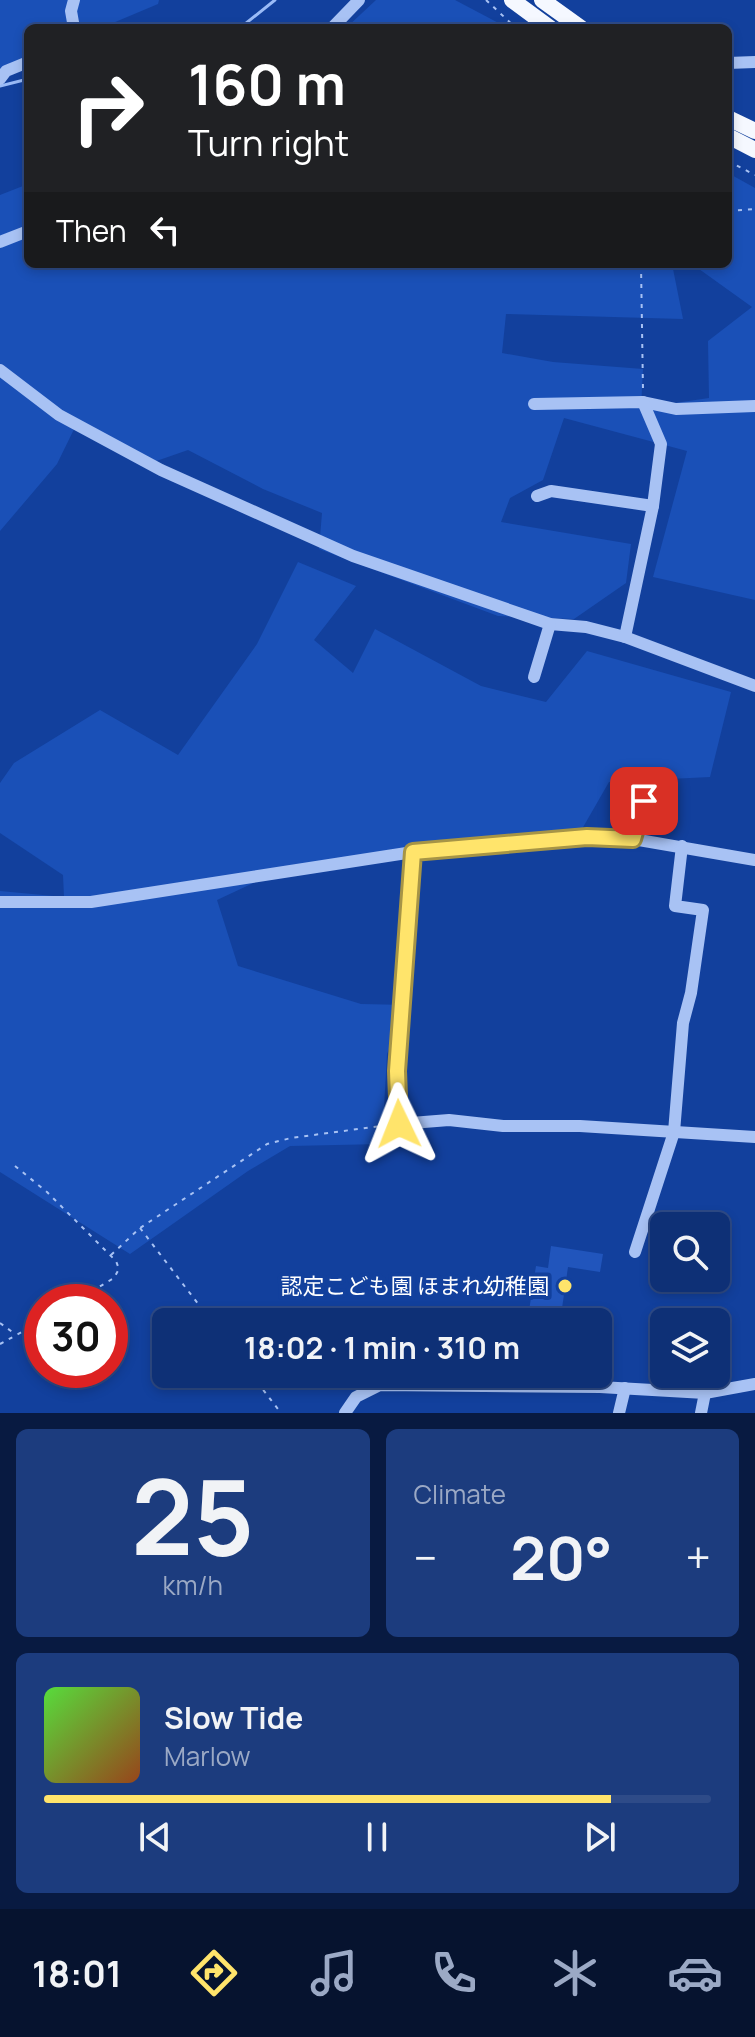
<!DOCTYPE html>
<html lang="en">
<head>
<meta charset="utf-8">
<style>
  body { margin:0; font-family:Manrope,"Noto Sans JP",sans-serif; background:#1c3c7e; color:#f1f3f6; height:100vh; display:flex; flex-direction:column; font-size:30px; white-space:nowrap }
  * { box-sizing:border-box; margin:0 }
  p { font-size:26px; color:#9ba9c5 }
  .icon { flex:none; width:44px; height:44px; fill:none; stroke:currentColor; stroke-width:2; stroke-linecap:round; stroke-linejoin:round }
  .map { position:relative; height:1413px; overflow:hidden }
  .details { display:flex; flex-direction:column; gap:16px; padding:16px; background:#081a41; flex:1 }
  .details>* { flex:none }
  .guide { position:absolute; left:24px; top:24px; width:708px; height:244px; border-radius:12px; box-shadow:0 4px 12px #0003,0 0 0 2px #2e4b88; background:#202124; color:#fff; overflow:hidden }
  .buttons { position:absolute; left:650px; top:1212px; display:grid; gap:16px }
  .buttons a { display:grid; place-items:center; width:80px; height:80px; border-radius:12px; background:#0e3076; box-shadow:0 4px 12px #0003,0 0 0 2px #2e4b88; font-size:40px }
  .speed { position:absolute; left:24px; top:1284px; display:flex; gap:16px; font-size:40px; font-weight:700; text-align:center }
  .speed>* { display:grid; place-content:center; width:104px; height:104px; border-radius:50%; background:#0e3076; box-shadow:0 4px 12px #0003,0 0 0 2px #2e4b88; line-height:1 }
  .speed .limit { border:12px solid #d22; background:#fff; color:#111 }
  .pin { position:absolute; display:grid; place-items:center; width:68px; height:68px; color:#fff; margin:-34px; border-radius:16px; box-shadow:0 4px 12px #0006 }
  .me { position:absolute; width:88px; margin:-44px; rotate:358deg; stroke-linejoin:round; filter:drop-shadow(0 0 6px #0008) }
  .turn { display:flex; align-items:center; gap:28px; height:168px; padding:0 32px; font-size:36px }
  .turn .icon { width:104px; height:104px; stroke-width:2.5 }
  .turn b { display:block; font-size:56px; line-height:68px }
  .then { display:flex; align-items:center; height:76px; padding:0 32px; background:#0003; gap:16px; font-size:30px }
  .big { font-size:60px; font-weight:700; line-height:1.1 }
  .details .tile { flex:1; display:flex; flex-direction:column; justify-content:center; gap:12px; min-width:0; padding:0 28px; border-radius:12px; background:#1c3c7e }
  .details .dial { align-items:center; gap:0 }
  .dial b { font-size:104px; line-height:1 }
  .song { display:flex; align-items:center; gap:24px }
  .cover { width:96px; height:96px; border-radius:12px; background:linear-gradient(135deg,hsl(110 70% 55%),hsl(20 70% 35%)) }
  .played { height:8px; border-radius:4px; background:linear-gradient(90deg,#ffe46b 85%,#2e4b88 85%) }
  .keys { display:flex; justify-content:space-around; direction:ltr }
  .heat { display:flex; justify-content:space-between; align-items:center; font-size:44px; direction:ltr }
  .details .tiles { flex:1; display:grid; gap:16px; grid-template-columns:1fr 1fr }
  .tile:last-child { grid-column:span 2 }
  .trip { position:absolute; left:152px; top:1308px; width:460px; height:80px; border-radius:12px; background:#0e3076; box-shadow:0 4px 12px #0003,0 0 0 2px #2e4b88; font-weight:700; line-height:80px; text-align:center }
  .dock { display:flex; height:128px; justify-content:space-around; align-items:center; background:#06132f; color:#9ba9c5 }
  .dock .icon { width:56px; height:56px }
  .dock .current { color:#ffe46b }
  .dock b { font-size:36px; color:#f1f3f6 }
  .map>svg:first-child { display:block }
  .green { fill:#1a50b7 }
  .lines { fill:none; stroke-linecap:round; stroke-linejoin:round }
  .stream { stroke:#9abbf7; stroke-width:3 }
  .building { fill:#2155bc }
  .path { stroke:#a8c2f4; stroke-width:2; stroke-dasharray:4 6; stroke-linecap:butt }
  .minor { stroke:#a8c2f4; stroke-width:12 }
  .major { stroke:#f5f8ff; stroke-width:16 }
  .route-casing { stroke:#a69446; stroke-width:20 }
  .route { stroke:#ffe46b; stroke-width:14 }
  .poi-dot { fill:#ffe46b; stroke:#12409d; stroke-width:3 }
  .labels { text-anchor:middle; stroke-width:8; stroke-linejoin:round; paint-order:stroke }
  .poi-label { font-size:22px; fill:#fff; stroke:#12409d; text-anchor:end }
</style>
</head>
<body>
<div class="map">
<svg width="755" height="1413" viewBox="0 0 755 1413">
  <rect width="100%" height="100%" fill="#12409d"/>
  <g class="green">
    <path d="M 0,0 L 159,0 L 158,4 L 101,28 L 28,28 L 28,59 L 0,71 Z"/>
    <path d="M 376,0 L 455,0 L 508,28 L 346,28 Z"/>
    <path d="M 728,173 L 755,188 L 755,600 L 653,577 L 687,451 L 564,418 L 543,480 L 510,498 L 501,522 L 631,544 L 626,583 L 574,619 L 498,616 L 319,549 L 322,513 L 263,489 L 188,450 L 142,466 L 78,421 L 57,464 L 0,531 L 0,195 L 28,184 L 28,264 L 672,264 L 683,319 L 506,314 L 502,353 L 553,362 L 643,369 L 641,408 L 709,398 L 708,341 L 752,307 L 699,269 L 699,264 L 728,264 Z"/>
    <path d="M 298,562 L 356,586 L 314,640 L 353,673 L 375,629 L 481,686 L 546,702 L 587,651 L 731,692 L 710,777 L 609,782 L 582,829 L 450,850 L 292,865 L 217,900 L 238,966 L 361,1004 L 407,1005 L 387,1054 L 382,1144 L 290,1146 L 248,1171 L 130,1254 L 0,1172 L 0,891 L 64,897 L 63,875 L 0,833 L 0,783 L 14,763 L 100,710 L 178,755 L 257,644 Z"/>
  </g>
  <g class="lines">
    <g class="stream">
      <path d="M 240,28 L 275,0"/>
      <path d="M 0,86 L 28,79"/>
    </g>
  </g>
  <path class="building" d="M 551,1246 L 603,1254 L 600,1272 L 568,1267 L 560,1322 L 528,1317 L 536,1266 L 548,1268 Z"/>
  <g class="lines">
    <g class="path">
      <path d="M 486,0 L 516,28"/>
      <path d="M 728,161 L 755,175"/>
      <path d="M 728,211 L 755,209"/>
      <path d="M 641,264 L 643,391"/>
      <path d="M 15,1166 L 47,1192 L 116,1261 L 119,1269 L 114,1278 L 74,1302"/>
      <path d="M 140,1228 L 212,1322"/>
      <path d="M 111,1255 L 140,1228 L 267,1144 L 291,1138 L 388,1125"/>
      <path d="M 0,1323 L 15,1334"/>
      <path d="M 0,1344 L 42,1321"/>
      <path d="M 251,1374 L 281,1413"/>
    </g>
    <g class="minor">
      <path d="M 74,28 L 71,11 L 74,0"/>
      <path d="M 332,28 L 359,0"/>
      <path d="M 728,63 L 755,62"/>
      <path d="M 0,79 L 6,71 L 28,62"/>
      <path d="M 0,242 L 28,231"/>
      <path d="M 0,370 L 59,415 L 161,470 L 353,556 L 550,624 L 586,627 L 625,637 L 755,686"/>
      <path d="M 534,404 L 643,402 L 676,409 L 755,406"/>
      <path d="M 537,496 L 551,491 L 653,506"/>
      <path d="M 625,637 L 653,506 L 661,444 L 643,402"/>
      <path d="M 534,677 L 550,624"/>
      <path d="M 633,839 L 644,801"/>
      <path d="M 413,852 L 397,1071 L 399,1124 L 449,1120 L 503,1126 L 580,1126 L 755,1137"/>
      <path d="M 0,902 L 91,902 L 413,852 L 587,837 L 633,839 L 755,860"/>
      <path d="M 635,1252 L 674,1132 L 683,1023 L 691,993 L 703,910 L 675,906 L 682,846"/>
      <path d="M 345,1413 L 356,1397 L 380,1385 L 600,1387 L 705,1393 L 755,1384"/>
      <path d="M 619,1413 L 625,1388"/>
      <path d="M 701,1413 L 705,1393"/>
    </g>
    <g class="major">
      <path d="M 512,0 L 550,28"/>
      <path d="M 542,0 L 581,28"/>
      <path d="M 728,118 L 755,131"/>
      <path d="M 728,136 L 755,150"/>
    </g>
  </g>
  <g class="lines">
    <defs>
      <path id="route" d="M 399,1124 L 397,1071 L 413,852 L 587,837 L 633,839 L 644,801"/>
    </defs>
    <use href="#route" class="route-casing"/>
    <use href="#route" class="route"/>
  </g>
  <circle class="poi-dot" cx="565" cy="1286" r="8"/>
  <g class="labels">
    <g class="poi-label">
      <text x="549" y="1294">認定こども園 ほまれ幼稚園</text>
    </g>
  </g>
</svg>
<div class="buttons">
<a><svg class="icon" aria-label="search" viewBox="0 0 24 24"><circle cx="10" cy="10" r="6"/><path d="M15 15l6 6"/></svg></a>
<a><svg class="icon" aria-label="layers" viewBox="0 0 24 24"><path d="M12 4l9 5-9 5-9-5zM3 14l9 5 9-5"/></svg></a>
</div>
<div class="speed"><div class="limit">30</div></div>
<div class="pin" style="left:644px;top:801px;background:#d93025"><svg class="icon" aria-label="arrive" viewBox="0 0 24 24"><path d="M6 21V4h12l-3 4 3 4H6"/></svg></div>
<svg class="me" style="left:399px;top:1124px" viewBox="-20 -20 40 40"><path d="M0-17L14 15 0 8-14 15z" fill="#ffe46b" stroke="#fff" stroke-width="4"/></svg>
<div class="trip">18:02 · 1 min · 310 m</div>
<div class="guide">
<div class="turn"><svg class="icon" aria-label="right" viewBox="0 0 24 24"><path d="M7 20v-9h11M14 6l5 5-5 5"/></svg><div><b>160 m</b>Turn right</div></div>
<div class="then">Then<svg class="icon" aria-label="left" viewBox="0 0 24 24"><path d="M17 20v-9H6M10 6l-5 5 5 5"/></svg></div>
</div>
</div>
<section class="details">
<div class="tiles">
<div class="tile dial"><b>25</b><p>km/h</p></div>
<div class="tile"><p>Climate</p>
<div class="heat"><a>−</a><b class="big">20°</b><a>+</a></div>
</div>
<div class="tile">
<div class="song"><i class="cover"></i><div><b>Slow Tide</b><p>Marlow</p></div></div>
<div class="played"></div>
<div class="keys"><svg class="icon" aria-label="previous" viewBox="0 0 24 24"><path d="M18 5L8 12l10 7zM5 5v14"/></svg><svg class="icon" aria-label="pause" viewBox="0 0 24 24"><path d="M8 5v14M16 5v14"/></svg><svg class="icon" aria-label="next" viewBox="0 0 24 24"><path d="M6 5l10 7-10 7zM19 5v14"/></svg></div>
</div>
</div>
</section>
<nav class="dock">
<b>18:01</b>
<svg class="icon current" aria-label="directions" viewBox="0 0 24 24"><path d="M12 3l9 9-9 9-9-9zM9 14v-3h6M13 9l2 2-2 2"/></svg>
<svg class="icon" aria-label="music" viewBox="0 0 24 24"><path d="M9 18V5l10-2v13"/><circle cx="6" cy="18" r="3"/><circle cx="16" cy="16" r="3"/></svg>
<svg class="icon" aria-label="phone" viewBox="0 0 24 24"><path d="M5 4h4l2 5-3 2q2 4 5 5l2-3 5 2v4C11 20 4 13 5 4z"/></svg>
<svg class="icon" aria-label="climate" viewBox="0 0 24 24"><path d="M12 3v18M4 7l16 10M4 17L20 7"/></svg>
<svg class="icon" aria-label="car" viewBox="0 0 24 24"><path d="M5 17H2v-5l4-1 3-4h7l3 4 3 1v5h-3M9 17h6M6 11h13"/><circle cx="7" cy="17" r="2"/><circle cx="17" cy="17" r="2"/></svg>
</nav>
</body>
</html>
